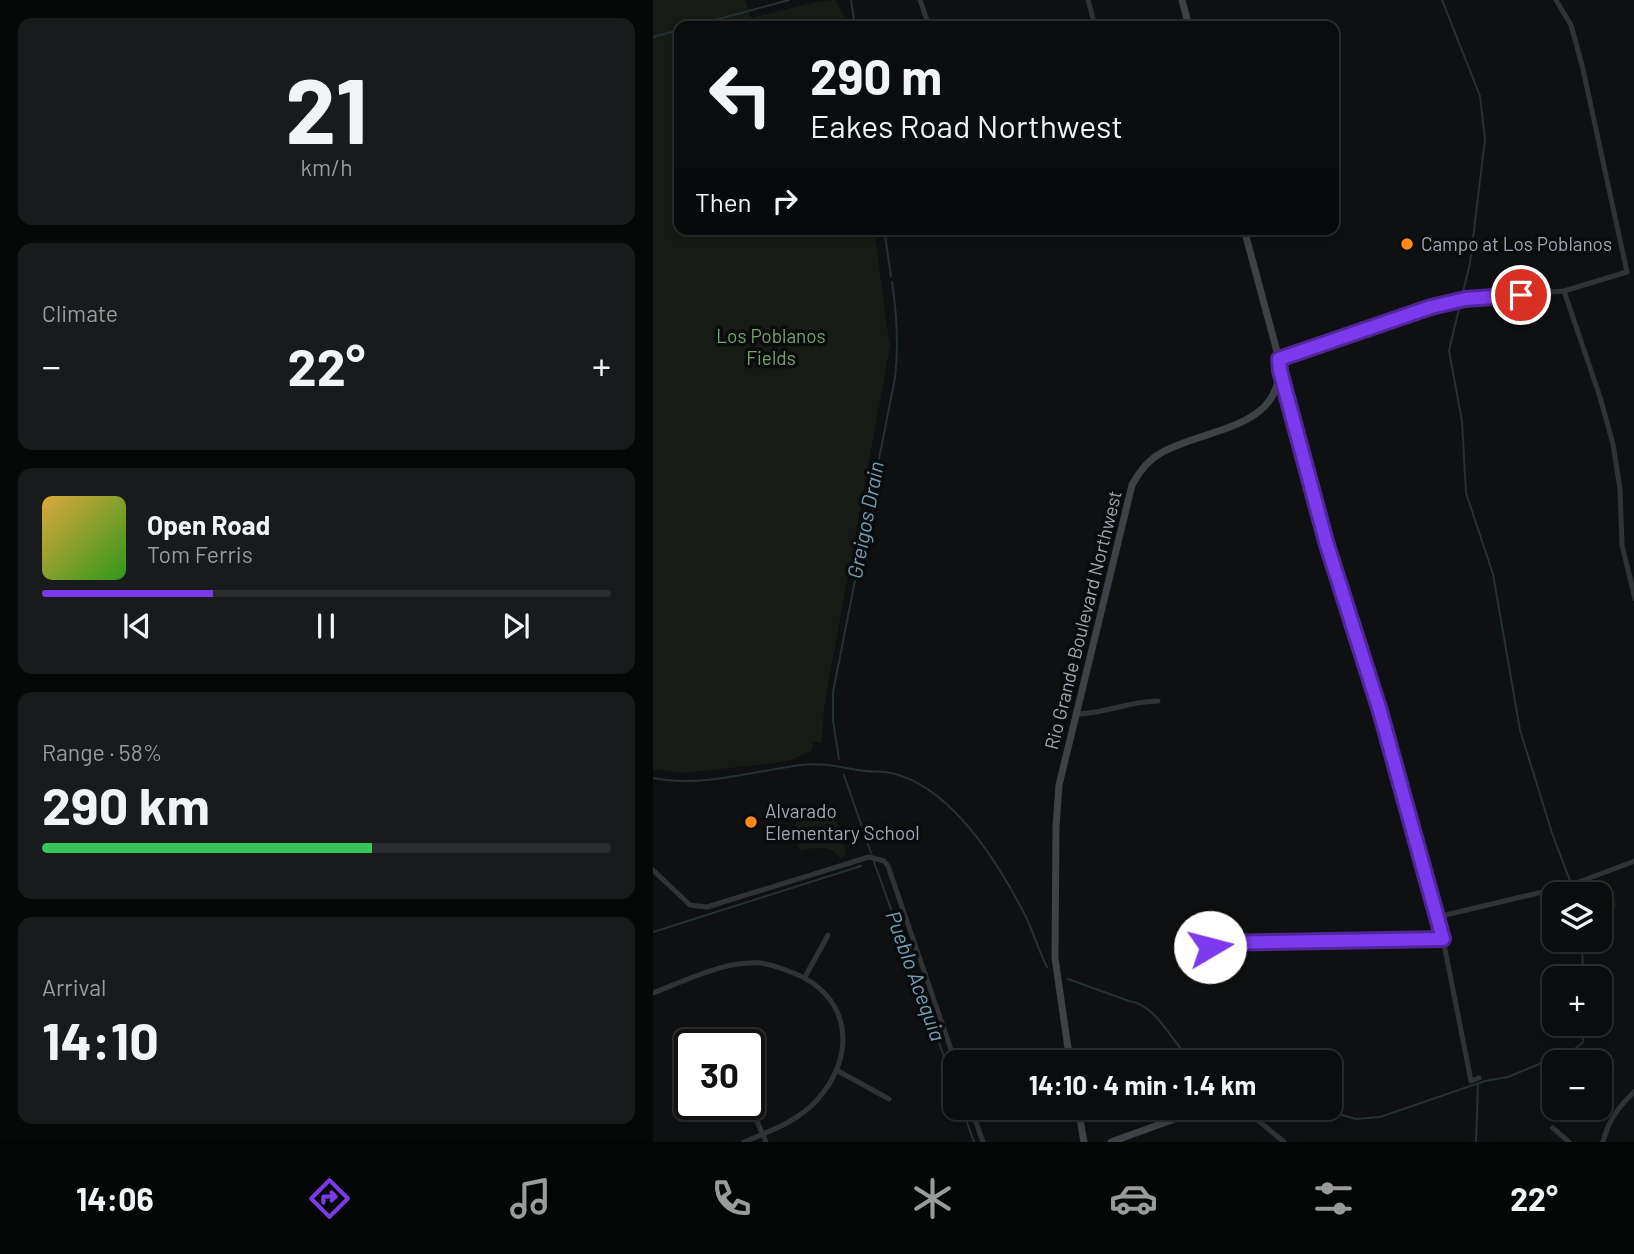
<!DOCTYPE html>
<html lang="en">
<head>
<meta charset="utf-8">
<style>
  body { margin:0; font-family:Barlow,sans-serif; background:#191a1b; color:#f1f3f6; height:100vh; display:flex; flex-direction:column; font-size:26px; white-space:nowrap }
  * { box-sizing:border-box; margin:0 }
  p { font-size:23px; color:#9a9b9d }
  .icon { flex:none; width:38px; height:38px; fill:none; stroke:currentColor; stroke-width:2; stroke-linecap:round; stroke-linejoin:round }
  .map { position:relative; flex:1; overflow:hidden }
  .sheet { display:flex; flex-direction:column; gap:18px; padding:18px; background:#060707; width:653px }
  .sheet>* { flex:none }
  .banner { position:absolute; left:21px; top:21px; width:665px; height:214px; border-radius:14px; box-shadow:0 4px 10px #0003,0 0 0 2px #2b2c2e; background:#0b0c0d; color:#f1f3f6; overflow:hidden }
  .buttons { position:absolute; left:889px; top:882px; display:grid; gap:14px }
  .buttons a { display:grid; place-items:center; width:70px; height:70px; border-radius:14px; background:#0b0c0d; box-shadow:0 4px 10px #0003,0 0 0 2px #2b2c2e; font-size:35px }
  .speed { position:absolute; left:21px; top:1029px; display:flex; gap:14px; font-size:35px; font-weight:700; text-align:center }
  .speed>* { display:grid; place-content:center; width:91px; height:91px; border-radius:50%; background:#0b0c0d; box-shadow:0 4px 10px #0003,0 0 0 2px #2b2c2e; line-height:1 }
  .speed .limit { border:4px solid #111; border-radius:10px; background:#fff; color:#111 }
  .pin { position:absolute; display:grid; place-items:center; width:60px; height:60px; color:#fff; margin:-30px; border:4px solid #fff; border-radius:50%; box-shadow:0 2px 7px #0007 }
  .me { position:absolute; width:77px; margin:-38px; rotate:82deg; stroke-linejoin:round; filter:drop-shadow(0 0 5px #0008) }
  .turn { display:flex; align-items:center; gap:24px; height:147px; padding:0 21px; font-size:32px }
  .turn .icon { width:91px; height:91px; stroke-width:2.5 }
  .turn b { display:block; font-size:49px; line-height:60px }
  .then { display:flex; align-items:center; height:66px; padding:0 21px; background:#0003; gap:14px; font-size:26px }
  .big { font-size:52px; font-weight:700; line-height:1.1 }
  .sheet .card { flex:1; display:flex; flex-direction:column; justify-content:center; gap:10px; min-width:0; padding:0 24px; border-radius:14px; background:#191a1b }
  .sheet .dial { align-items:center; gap:0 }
  .dial b { font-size:91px; line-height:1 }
  .song { display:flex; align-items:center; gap:21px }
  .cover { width:84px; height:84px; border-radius:10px; background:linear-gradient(135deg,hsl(40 70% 55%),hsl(110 70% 35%)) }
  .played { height:7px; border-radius:4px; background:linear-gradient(90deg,#7c3aed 30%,#2b2c2e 30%) }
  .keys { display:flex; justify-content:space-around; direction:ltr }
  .heat { display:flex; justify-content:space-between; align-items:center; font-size:38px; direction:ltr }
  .charge { height:10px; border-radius:5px; background:linear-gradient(90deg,#34c759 58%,#2b2c2e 0) }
  .trip { position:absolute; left:290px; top:1050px; width:399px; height:70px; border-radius:14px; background:#0b0c0d; box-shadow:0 4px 10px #0003,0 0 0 2px #2b2c2e; font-weight:700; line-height:70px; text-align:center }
  .menu { display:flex; height:112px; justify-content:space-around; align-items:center; background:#040505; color:#9a9b9d }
  .menu .icon { width:49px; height:49px }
  .menu .current { color:#7c3aed }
  .menu b { font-size:32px; color:#f1f3f6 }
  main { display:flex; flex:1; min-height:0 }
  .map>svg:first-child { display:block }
  .green { fill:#161c15 }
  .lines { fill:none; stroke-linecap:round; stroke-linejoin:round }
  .stream { stroke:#253135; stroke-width:2 }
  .street { stroke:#303236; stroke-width:5 }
  .secondary { stroke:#3e4146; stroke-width:7 }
  .route-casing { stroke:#51269a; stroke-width:18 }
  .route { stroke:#7c3aed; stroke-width:12 }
  .poi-dot { fill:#ff8819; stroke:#0a0b0c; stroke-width:2.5 }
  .labels { text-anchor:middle; stroke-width:7; stroke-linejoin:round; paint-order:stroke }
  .poi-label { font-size:19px; fill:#9fa9b3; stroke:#0a0b0c; text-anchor:start }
  .park-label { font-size:19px; fill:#79a173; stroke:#0a0b0c }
  .street-label { font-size:19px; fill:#9fa9b3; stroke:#0a0b0c }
  .water-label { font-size:21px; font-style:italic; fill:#71a0b3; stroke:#0a0b0c }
</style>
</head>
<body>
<main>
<section class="sheet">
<div class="card dial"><b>21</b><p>km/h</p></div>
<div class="card"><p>Climate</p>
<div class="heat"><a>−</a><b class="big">22°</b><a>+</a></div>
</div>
<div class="card">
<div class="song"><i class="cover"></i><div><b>Open Road</b><p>Tom Ferris</p></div></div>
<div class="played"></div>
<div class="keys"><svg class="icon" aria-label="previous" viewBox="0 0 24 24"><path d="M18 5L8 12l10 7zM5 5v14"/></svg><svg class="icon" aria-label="pause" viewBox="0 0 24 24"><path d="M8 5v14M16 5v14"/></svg><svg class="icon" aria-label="next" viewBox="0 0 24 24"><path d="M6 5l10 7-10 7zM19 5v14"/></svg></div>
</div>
<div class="card"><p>Range · 58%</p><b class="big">290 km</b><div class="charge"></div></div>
<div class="card"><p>Arrival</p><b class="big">14:10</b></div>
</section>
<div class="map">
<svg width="982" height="1142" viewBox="0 0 982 1142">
  <rect width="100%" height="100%" fill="#0f1011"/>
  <g class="green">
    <path d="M 0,0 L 92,0 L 98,18 L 167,1 L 182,0 L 191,15 L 193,26 L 26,26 L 26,229 L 221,229 L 237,347 L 171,707 L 169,742 L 160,742 L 159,750 L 138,760 L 122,763 L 30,773 L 0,769 Z"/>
    <path d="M 174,812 L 180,812 L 182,816 L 193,851 L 194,854 L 188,858 C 176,844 164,847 147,851 L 140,828 L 143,823 Z"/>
    <path d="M 954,882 L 957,884 L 964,907 L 962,910 L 952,913 L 949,911 L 947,894 L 944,894 L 942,889 L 944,885 Z"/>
  </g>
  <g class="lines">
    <g class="stream">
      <path d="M 198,0 L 202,26"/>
      <path d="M 789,0 L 827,96 L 832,139 L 817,263 L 809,296"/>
      <path d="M 40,26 L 136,0"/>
      <path d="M 0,37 L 26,30"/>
      <path d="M 231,229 L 238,276"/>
      <path d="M 807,304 L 796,351 L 809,421 L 813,493 L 840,574 L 867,730 L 899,833 L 922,894"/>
      <path d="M 186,759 L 180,720 L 180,692 L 242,378 C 246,345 244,315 239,282"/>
      <path d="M 191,775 L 218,853"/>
      <path d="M 0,778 C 49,788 100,771 148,765 C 171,762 190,768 212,771 C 219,772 226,771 233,772 C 295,782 344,861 371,913 C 380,930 385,950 394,967"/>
      <path d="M 221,862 L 303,1090"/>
      <path d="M 0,932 L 208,866"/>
      <path d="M 929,940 L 930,978"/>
      <path d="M 415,979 L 476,1001 C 505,1005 519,1044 540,1062"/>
      <path d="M 309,1108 L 321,1142"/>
      <path d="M 666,1108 L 703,1119 L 727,1117 L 832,1081 L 855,1077 L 922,1049 L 930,1042 L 931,1024"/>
      <path d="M 823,1142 L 825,1085"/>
    </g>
    <g class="street">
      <path d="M 267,0 L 276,26"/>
      <path d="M 435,0 L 442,26"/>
      <path d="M 911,291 L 947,397 L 960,444 L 967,489 L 969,545 L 982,599"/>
      <path d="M 626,359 L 778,307 L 812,299 L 911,291 L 974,272 L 929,65 L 918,25 L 903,0"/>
      <path d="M 627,371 L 674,545 L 727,711 L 790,939 L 818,1081 L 826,1078"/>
      <path d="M 423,714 C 451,714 477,701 505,701"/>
      <path d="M 0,870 L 37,905 L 54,907 L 216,857 L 231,861 L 235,866 L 303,1064"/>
      <path d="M 784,917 L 915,886 L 982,861"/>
      <path d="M 557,947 L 561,943 L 790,939"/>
      <path d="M 152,977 L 175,935"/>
      <path d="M 0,993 C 34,980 70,961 107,963 C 117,964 128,968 138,972 C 198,994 205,1055 164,1100 C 144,1122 117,1131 91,1142"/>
      <path d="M 185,1071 L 236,1099"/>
      <path d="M 96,1103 L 113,1142"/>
      <path d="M 318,1108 L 330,1142"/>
      <path d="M 590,1108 L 631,1142"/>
      <path d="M 900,1128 L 916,1142"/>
      <path d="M 950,1142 C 955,1121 966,1106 982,1091"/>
    </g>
    <g class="secondary">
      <path d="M 529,0 L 536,26"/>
      <path d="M 417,1062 L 402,958 L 403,827 L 406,785 L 479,485 C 486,472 495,460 508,453 C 552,427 633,431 626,359 L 591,229"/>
      <path d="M 425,1108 L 431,1142"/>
      <path d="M 458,1142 L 552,1108"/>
    </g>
  </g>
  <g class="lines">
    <defs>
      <path id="route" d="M 557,947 L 561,943 L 790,939 L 727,711 L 674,545 L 627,371 L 626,359 L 778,307 L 812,299 L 868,295"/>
    </defs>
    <use href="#route" class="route-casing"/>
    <use href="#route" class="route"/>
  </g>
  <g class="poi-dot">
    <circle cx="754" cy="244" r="7"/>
    <circle cx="98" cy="822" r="7"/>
  </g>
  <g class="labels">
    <g class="poi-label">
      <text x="768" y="251">Campo at Los Poblanos</text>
      <text x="112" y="818">Alvarado<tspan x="112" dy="22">Elementary School</tspan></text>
    </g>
    <g class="park-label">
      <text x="118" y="343">Los Poblanos<tspan x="118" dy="22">Fields</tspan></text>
    </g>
    <g class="street-label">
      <text transform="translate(430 620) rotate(-76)" y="7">Rio Grande Boulevard Northwest</text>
    </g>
    <g class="water-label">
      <text transform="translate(213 520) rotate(-79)" y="7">Greigos Drain</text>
      <text transform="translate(262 976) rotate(70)" y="7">Pueblo Acequia</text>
    </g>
  </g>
</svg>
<div class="buttons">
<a><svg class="icon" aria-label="layers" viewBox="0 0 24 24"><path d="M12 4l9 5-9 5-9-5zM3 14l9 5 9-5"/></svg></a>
<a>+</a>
<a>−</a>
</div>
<div class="speed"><div class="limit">30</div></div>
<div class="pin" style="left:868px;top:295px;background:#d93025"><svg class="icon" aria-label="arrive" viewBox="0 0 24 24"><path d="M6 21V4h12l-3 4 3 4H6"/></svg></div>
<svg class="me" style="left:557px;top:947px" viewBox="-20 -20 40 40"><circle r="19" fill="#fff"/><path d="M0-13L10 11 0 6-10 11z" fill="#7c3aed"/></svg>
<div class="trip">14:10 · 4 min · 1.4 km</div>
<div class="banner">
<div class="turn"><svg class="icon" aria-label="left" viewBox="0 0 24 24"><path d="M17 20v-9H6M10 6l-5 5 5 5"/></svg><div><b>290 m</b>Eakes Road Northwest</div></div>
<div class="then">Then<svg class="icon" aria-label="right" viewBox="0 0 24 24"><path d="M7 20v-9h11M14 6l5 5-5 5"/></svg></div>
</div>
</div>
</main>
<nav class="menu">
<b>14:06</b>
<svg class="icon current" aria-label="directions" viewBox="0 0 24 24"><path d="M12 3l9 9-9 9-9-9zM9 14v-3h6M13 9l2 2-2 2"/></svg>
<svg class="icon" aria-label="music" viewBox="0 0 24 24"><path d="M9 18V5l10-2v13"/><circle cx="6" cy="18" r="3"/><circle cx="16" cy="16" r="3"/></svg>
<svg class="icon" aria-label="phone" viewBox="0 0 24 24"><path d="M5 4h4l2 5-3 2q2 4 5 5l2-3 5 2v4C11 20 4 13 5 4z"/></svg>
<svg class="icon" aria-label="climate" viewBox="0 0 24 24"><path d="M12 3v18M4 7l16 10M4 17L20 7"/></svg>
<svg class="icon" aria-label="car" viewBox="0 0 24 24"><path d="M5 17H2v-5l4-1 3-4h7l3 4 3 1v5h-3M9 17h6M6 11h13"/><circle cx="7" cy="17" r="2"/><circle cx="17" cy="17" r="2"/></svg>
<svg class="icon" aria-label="filters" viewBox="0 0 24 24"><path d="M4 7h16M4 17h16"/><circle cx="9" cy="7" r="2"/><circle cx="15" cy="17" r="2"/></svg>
<b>22°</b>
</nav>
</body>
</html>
